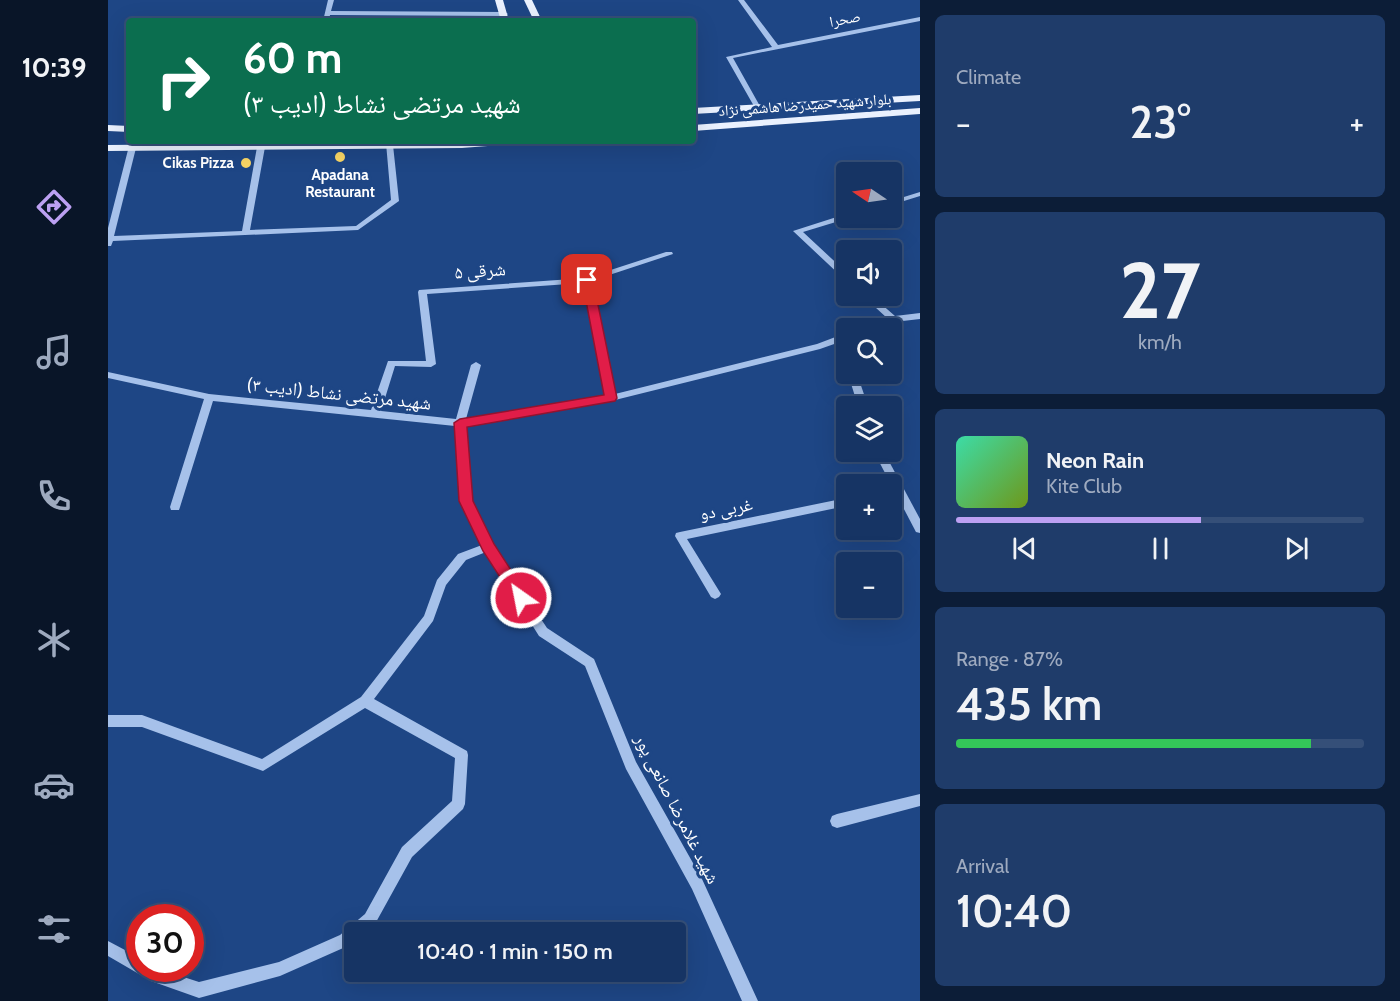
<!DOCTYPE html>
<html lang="en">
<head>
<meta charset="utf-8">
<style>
  body { margin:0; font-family:Cabin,"Noto Naskh Arabic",sans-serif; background:#1f3c6a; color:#f1f3f6; height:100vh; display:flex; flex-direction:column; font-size:22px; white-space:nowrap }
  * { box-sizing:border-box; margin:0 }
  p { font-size:20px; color:#9eaabf }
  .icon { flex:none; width:33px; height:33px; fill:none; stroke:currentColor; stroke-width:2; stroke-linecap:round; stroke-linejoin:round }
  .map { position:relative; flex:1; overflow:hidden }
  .details { display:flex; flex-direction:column; gap:15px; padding:15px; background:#0c1d37; width:480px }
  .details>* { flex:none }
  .top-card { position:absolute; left:18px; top:18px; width:570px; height:126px; border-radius:6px; box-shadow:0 6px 24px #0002,0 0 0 2px #354f78; background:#0b6e4f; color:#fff; overflow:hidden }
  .needle { width:39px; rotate:283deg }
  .buttons { position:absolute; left:728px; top:162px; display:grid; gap:12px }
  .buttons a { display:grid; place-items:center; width:66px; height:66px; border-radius:6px; background:#163464; box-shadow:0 6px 24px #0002,0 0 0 2px #354f78; font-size:30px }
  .speed { position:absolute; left:18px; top:904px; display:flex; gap:12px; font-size:30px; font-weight:700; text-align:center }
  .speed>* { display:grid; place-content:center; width:78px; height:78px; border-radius:50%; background:#163464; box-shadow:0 6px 24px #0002,0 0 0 2px #354f78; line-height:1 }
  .speed .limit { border:9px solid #d22; background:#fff; color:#111 }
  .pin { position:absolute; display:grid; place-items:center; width:51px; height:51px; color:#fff; margin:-26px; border-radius:12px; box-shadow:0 3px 9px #0006 }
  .me { position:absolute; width:66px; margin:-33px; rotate:327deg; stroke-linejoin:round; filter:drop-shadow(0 0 4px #0008) }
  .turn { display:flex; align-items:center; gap:21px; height:126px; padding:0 18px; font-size:27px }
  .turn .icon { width:78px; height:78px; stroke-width:2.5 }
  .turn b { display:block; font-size:42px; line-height:51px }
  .big { font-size:45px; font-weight:600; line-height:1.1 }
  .details .tile { flex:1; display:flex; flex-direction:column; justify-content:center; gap:9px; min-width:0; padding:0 21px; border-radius:9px; background:#1f3c6a }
  .details .dial { align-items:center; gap:0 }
  .dial b { font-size:78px; line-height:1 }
  .song { display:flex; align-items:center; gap:18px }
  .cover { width:72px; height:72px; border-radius:9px; background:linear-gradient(135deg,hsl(160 70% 55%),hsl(80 70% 35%)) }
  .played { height:6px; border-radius:3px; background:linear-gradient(90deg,#bca0f2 60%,#354f78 60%) }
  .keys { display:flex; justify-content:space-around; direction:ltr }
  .heat { display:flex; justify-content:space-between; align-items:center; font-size:33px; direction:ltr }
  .charge { height:9px; border-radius:4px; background:linear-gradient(90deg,#34c759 87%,#354f78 0) }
  .trip { position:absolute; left:236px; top:922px; width:342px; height:60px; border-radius:6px; background:#163464; box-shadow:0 6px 24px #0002,0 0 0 2px #354f78; font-weight:600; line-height:60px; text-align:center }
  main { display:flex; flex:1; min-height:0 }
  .dock { display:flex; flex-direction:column; width:108px; justify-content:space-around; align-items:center; background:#091528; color:#9eaabf }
  .dock .icon { width:42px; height:42px }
  .dock .on { color:#bca0f2 }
  .dock b { font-size:27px; color:#f1f3f6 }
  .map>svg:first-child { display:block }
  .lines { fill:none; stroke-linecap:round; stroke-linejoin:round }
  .minor { fill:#a6c1ea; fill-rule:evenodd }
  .major { fill:#eaf1fe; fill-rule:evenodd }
  .route { fill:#e11d48; stroke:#92132f; stroke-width:1.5 }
  .poi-dot { fill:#f9d665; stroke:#1e4685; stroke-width:2 }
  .labels { text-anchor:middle; stroke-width:6; stroke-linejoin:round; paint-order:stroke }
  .far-street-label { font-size:15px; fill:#fff; stroke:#1e4685 }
  .far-poi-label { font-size:15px; font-weight:bold; fill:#fff; stroke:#1e4685; text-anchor:end }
  .street-label { font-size:18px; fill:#fff; stroke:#1e4685 }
</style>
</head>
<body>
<main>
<nav class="dock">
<b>10:39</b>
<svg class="icon on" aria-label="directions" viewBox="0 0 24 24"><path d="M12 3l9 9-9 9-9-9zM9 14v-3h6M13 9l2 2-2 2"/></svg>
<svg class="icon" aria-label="music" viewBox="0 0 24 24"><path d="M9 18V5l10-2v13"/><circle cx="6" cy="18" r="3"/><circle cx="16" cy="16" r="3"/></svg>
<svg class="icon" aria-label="phone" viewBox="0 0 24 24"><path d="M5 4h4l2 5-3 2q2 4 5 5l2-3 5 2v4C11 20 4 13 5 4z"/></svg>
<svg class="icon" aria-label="climate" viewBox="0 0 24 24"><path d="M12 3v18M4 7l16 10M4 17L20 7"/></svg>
<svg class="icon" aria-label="car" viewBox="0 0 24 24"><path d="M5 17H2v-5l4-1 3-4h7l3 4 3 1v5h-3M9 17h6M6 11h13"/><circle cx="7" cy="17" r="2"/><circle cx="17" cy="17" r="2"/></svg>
<svg class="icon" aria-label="filters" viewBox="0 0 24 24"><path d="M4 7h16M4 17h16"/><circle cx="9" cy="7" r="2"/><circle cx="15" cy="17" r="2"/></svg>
</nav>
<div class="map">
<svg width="812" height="1001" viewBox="0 0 812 1001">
  <rect width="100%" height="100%" fill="#1e4685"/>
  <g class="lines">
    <g class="minor">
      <path d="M 220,0 L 226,0 L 223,11 L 397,12 L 400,14 L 397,16 L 222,15 L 221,21 L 215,21 Z"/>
      <path d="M 630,0 L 636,0 L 670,45 L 812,17 L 812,21 L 625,58 L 653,108 L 650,110 L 647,108 L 618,57 L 664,47 Z"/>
      <path d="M 278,143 L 285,145 L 291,201 L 250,230 L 5,241 L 3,246 L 0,246 L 0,228 L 21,146 L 28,148 L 6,236 L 134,231 L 149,147 L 153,145 L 157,147 L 142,230 L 248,226 L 283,200 Z"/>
      <path d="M 812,192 L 812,196 L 783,205 L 783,201 Z"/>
      <path d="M 738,214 L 738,218 L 741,218 L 695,232 L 738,272 L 738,279 L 735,278 L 685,231 Z"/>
      <path d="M 558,252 L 564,252 L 565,254 L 483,281 L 507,394 L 709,344 L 738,333 L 738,359 L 733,356 L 729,343 L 712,349 L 503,401 L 357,426 L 363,501 L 384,545 L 439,628 L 486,659 L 528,762 L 594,879 L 650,1001 L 634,1001 L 584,889 L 518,769 L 477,666 L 431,636 L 378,552 L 358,560 L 338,585 L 325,621 L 266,699 L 359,751 L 360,755 L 357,804 L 355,809 L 304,857 L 267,924 L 257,933 L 246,933 L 246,942 L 242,945 L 172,976 L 91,998 L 43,981 L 0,956 L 0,941 L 32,958 L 32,969 L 51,969 L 91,982 L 171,962 L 232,935 L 257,914 L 294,847 L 344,801 L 347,758 L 257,708 L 155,771 L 34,727 L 0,727 L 0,715 L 34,715 L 154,759 L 253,697 L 316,616 L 329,580 L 350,554 L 374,545 L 353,501 L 347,426 L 105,401 L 72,507 L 71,510 L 63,510 L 62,507 L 96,399 L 0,378 L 0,372 L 101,394 L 263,410 L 280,361 L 318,361 L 310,292 L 311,290 L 478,278 ZM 475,283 L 498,396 L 358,419 L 373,365 L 368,362 L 363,365 L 348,419 L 273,411 L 287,366 L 323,367 L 328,364 L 319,294 Z"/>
      <path d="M 755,296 L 764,296 L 787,316 L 812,313 L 812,319 L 786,322 L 766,328 L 755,328 L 756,326 L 779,318 Z"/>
      <path d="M 740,374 L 749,374 L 760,406 L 750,406 Z"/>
      <path d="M 766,452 L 776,452 L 812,519 L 812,533 L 808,532 Z"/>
      <path d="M 738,498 L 738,506 L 579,539 L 613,594 L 611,597 L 607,599 L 603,597 L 567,536 L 568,533 L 572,532 Z"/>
      <path d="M 812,794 L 812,806 L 729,828 L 724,826 L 722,821 L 724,816 L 729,814 Z"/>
    </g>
    <g class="major">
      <path d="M 387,0 L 395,0 L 401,21 L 393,21 Z"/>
      <path d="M 416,0 L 424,0 L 434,21 L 426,21 Z"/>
      <path d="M 812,95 L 812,101 L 585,114 L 585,108 Z"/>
      <path d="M 812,108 L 812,114 L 585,131 L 585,125 Z"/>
      <path d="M 0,125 L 21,126 L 21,132 L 0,131 Z"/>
      <path d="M 410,141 L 405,144 L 354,148 L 0,151 L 0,145 Z"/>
    </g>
  </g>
  <path class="route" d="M 479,277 L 485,280 L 509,398 L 507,401 L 359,427 L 365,501 L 386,544 L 421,598 L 418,602 L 408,602 L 375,551 L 351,501 L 346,423 L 352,419 L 496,395 L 474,280 Z"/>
  <g class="poi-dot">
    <circle cx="232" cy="157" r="6"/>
    <circle cx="138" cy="163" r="6"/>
  </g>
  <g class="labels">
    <g class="far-street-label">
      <text transform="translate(737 19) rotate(-11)" y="5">صحرا</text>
      <text transform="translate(697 105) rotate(-4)" y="5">بلوار شهید حمیدرضا هاشمی نژاد</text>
    </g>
    <g class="far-poi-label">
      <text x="126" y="168">Cikas Pizza</text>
      <text x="232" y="180" text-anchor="middle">Apadana<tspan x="232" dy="17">Restaurant</tspan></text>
    </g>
    <g class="street-label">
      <text transform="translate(372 271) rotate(-4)" y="6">۵ شرقی</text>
      <text transform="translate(231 394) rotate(6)" y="6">شهید مرتضی نشاط (ادیب ۳)</text>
      <text transform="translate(618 509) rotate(-11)" y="6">غربی دو</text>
      <text transform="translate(569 809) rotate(63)" y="6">شهید غلامرضا صانعی پور</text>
    </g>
  </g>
</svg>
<div class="buttons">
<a><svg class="needle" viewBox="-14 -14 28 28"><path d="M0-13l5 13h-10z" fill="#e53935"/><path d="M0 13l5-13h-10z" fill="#9eaabf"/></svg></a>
<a><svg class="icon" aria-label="sound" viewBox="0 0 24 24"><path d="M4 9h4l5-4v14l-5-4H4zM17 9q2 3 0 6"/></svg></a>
<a><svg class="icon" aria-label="search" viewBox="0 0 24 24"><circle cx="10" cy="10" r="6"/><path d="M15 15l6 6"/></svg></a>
<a><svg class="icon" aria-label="layers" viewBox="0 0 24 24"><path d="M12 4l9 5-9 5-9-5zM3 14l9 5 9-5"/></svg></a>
<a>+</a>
<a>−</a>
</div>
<div class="speed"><div class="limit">30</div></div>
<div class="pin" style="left:479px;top:280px;background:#d93025"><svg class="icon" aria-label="arrive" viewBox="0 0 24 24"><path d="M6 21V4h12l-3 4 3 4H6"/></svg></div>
<svg class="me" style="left:413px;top:598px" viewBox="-20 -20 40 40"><circle r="17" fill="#e11d48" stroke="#fff" stroke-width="3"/><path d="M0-11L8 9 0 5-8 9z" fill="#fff"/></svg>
<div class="trip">10:40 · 1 min · 150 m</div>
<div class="top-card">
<div class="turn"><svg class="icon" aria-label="right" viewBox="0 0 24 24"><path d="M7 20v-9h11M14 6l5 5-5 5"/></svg><div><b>60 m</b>شهید مرتضی نشاط (ادیب ۳)</div></div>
</div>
</div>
<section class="details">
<div class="tile"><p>Climate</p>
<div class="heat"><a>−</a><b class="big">23°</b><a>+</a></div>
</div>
<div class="tile dial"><b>27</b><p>km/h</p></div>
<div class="tile">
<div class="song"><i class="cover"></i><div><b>Neon Rain</b><p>Kite Club</p></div></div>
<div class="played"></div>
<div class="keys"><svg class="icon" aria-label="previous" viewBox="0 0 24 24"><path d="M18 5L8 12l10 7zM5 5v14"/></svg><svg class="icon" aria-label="pause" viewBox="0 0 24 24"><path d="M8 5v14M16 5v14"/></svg><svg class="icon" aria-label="next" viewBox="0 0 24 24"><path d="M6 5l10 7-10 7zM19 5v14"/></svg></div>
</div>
<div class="tile"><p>Range · 87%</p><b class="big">435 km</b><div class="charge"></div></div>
<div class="tile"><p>Arrival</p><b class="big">10:40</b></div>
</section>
</main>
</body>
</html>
